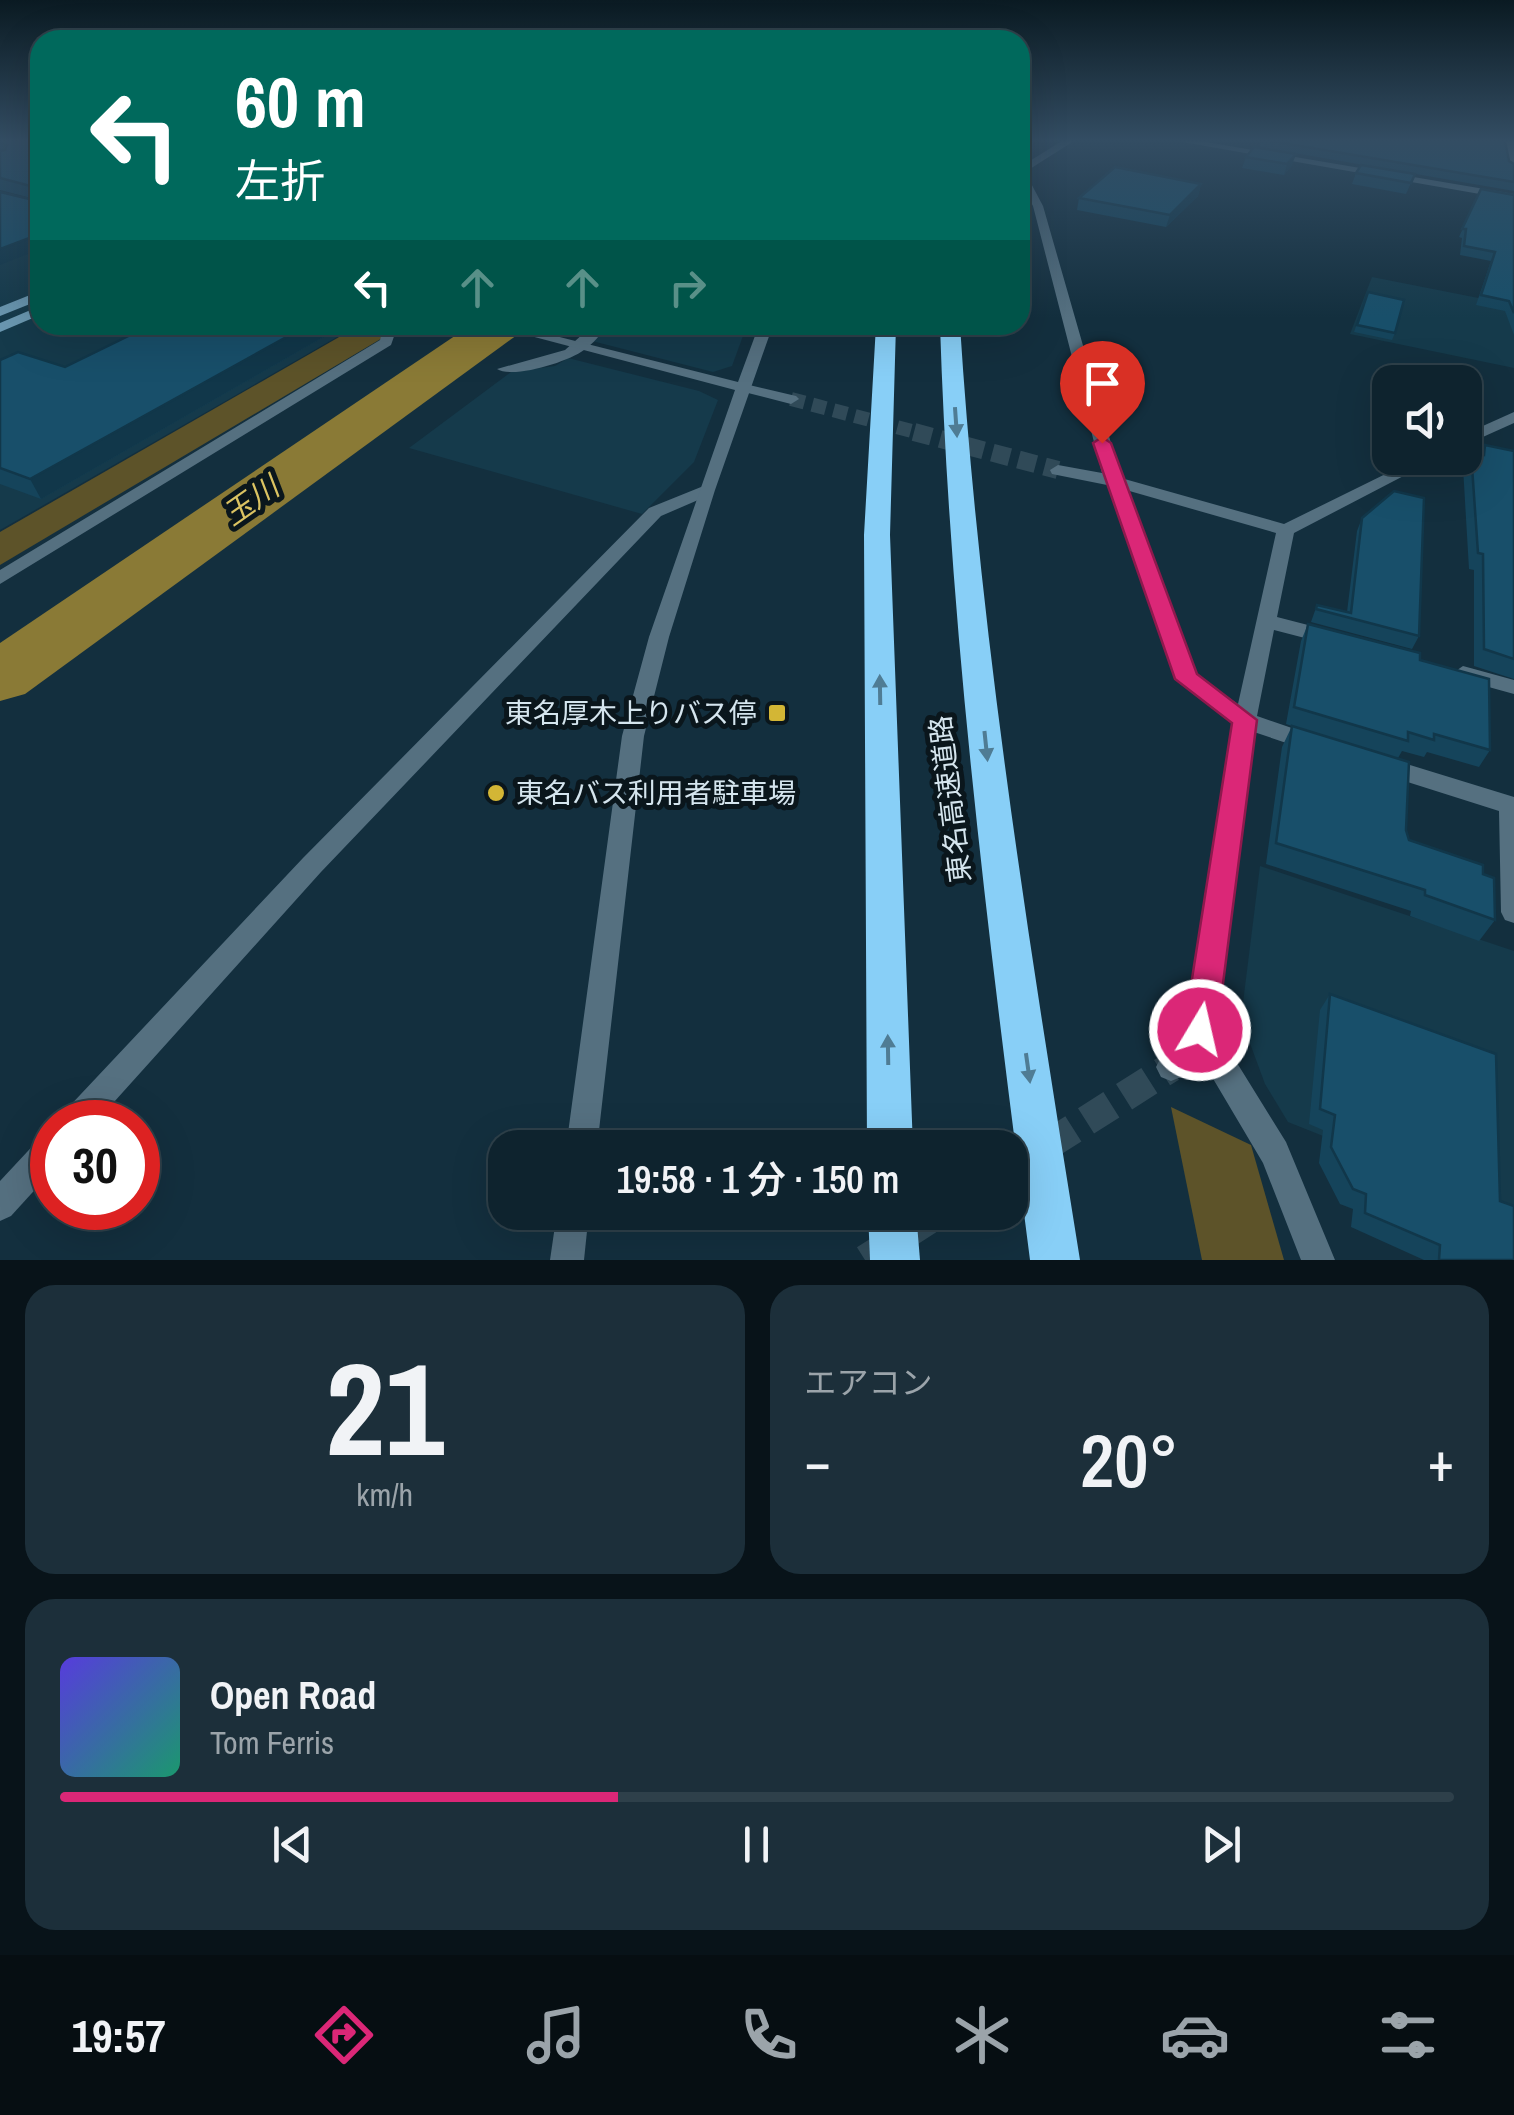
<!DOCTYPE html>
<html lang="ja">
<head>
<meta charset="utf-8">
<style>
  body { margin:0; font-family:"Archivo Narrow","Noto Sans JP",sans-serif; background:#1c2f3a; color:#f1f3f6; height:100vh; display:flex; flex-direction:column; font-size:38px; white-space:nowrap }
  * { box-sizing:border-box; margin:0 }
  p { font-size:32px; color:#9ba4aa }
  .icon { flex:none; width:55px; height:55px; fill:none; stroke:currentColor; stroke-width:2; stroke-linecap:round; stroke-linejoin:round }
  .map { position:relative; height:1260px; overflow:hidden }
  .side { display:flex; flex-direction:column; gap:25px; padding:25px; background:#081319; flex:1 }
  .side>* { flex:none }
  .guide { position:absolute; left:30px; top:30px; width:1000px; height:305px; border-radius:30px; box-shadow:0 10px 40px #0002,0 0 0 2px #2e404a; background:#00695c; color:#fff; overflow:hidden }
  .tools { position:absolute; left:1372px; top:365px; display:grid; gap:20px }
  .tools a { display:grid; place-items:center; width:110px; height:110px; border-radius:20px; background:#0e232e; box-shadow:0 10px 40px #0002,0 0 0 2px #2e404a; font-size:50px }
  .speed { position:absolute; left:30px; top:1100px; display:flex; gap:20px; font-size:50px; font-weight:700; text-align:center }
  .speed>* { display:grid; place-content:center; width:130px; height:130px; border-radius:50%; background:#0e232e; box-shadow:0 10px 40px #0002,0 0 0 2px #2e404a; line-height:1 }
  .speed .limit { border:15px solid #d22; background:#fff; color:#111 }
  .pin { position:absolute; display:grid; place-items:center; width:85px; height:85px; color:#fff; margin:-102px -42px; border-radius:50% 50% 50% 0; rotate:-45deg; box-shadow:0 0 10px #0007 }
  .pin .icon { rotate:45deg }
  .me { position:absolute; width:110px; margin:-55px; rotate:9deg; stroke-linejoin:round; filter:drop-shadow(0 0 8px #0008) }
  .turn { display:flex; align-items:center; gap:35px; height:210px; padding:0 40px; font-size:45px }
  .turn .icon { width:130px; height:130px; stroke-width:2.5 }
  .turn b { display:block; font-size:70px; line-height:85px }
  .lanes { display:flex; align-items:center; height:95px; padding:0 40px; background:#0003; justify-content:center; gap:50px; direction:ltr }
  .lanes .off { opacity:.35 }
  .big { font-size:75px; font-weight:600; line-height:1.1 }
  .side .card { flex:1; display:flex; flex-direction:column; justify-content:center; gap:15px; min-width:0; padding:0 35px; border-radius:30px; background:#1c2f3a }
  .side .dial { align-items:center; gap:0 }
  .dial b { font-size:130px; line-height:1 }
  .song { display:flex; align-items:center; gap:30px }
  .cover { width:120px; height:120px; border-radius:15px; background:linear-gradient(135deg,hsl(250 70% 55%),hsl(160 70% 35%)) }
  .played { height:10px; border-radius:5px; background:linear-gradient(90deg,#db2777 40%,#2e404a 40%) }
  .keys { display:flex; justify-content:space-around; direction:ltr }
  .heat { display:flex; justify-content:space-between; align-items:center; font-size:55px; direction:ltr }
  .side .tiles { flex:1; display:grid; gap:25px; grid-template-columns:1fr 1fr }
  .card:last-child { grid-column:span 2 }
  .trip { position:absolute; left:488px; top:1130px; width:540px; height:100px; border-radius:30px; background:#0e232e; box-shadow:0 10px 40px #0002,0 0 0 2px #2e404a; font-weight:600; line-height:100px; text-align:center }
  .tabs { display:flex; height:160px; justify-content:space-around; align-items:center; background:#060e12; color:#9ba4aa }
  .tabs .icon { width:70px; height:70px }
  .tabs .on { color:#db2777 }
  .tabs b { font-size:45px; color:#f1f3f6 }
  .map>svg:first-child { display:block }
  .built { fill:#153a4b }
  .green { fill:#5d5329 }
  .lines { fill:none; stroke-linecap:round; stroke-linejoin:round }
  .river { fill:#8a7a36; fill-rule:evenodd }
  .minor-tunnel-far2 { stroke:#304a58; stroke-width:14; stroke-dasharray:14 8; stroke-linecap:butt }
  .minor-tunnel-far1 { stroke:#304a58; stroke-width:18; stroke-dasharray:18 9; stroke-linecap:butt }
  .minor-tunnel { stroke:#304a58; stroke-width:30; stroke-dasharray:30 15; stroke-linecap:butt }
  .minor { fill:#557080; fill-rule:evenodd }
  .tertiary { fill:#557080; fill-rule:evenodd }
  .secondary { fill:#6a97b0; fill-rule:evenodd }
  .motorway { fill:#88cff7; fill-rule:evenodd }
  .wall { fill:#15445b }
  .shaded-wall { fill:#11374a }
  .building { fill:#184f6a; stroke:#11374a; stroke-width:2.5 }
  .oneway { fill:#4f7c94 }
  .route { fill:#db2777; stroke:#8e194d; stroke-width:2.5 }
  .poi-dot { fill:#d3b635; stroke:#0a161c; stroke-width:4 }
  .labels { text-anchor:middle; stroke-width:10; stroke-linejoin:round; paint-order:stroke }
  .poi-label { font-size:28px; fill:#d5e5ee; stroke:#0a161c; text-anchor:end }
  .street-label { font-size:28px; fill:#d5e5ee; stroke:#0a161c }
  .water-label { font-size:30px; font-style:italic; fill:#dbc362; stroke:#0a161c }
</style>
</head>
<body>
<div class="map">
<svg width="1514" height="1260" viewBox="0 0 1514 1260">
  <rect width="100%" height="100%" fill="#132f3e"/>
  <g class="built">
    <path d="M 0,202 L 40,213 L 40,325 L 358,325 L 0,530 Z"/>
    <path d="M 1372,277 L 1514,305 L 1514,368 L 1350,334 Z"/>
    <path d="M 606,325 L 747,325 L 732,366 L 713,372 L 592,341 Z"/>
    <path d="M 568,358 L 699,391 L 718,400 L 694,462 L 642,514 L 409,448 L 511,372 L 555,366 Z"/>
    <path d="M 1260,866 L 1514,951 L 1514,1212 L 1288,1122 L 1265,1084 L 1241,1019 Z"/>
  </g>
  <g class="green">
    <path d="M 360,325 L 388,325 L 384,337 L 0,565 L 0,532 Z"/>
    <path d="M 1171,1107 L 1251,1145 L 1284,1260 L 1202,1260 Z"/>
  </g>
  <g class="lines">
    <path class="river" d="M 471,325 L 524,325 L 517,335 L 25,694 L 0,701 L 0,643 Z"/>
    <path class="minor-tunnel-far2" d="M 791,399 L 923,434"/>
    <path class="minor-tunnel-far1" d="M 914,432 L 1058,470"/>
    <g class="minor-tunnel">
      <path d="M 1010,1169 L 1171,1067"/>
      <path d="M 865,1260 L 940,1212"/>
    </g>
    <g class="minor">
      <path d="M 1062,141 L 1074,141 L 1025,172 L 1043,206 L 1121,478 L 1284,524 L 1418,458 L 1438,458 L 1294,533 L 1277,617 L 1335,632 L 1338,637 L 1328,644 L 1274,630 L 1257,716 L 1321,738 L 1324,744 L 1321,750 L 1313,752 L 1254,732 L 1216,1029 L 1286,1142 L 1335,1260 L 1301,1260 L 1263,1163 L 1199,1055 L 1181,1077 L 1171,1081 L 1161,1077 L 1156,1067 L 1161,1057 L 1188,1025 L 1234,723 L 1176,679 L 1107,485 L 1052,474 L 1050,470 L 1058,465 L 1102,473 L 1033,206 L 1020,183 L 1020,167 ZM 1126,490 L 1276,533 L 1238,704 L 1196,675 Z"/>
      <path d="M 1177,141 L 1200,141 L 1514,194 L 1514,200 Z"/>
      <path d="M 1504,141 L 1514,141 L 1514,171 L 1509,168 Z"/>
      <path d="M 384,325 L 398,325 L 391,345 L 0,584 L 0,570 L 380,340 Z"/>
      <path d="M 593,325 L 607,325 C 600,335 594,343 584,350 C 568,362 513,379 497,369 L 565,350 Z"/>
      <path d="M 745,384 L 796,396 L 799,399 L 791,404 L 740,391 L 740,385 Z"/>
      <path d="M 1514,412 L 1514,423 L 1465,445 L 1465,434 Z"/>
      <path d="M 706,485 L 712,486 L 712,494 L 661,516 L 321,872 L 96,1122 L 61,1122 L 65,1111 L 303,858 L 649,508 Z"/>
      <path d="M 1463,666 L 1514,680 L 1514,694 L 1456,678 L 1453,673 Z"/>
      <path d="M 1384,757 L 1514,797 L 1514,923 L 1505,920 L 1501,912 L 1499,811 L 1376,772 L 1373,766 L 1376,760 Z"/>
      <path d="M 52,1132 L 52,1171 L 11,1216 L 0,1221 L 0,1181 L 41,1137 Z"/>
    </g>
    <g class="tertiary">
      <path d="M 489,325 L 512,325 L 738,382 L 759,325 L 773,325 L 715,490 L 669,637 L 644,736 L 597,1148 L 566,1148 L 622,736 L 649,637 L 735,390 Z"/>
      <path d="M 557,1212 L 589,1212 L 584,1260 L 550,1260 Z"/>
    </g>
    <g class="secondary">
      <path d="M 40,291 L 40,300 L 0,316 L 0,307 Z"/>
      <path d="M 40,306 L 40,315 L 0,332 L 0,323 Z"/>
    </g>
    <g class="motorway">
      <path d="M 876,325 L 896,325 L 890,535 L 913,1148 L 867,1148 L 864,535 Z"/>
      <path d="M 940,325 L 960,325 C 980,639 1030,949 1080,1260 L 1030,1260 C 990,949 950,639 940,325 Z"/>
      <path d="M 868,1212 L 916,1212 L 920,1260 L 870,1260 Z"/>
    </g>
  </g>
  <g class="wall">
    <path d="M 0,141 L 40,141 L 40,249 L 34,200 L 35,199 L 0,190 Z"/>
    <path d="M 1261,141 L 1505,141 L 1509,161 L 1514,164 L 1514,191 L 1260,147 Z"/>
    <path d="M 1246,157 L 1292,165 L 1284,175 L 1242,168 Z"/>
    <path d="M 1356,173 L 1415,174 L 1406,194 L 1352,184 Z"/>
    <path d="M 1201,184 L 1198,196 L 1166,227 L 1077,210 L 1079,198 Z"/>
    <path d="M 1481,189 L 1514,195 L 1514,335 L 1505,311 L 1476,305 L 1491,261 L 1460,255 L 1462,238 L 1459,237 Z"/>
    <path d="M 1368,292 L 1395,333 L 1392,340 L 1354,332 Z"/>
    <path d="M 127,325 L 344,325 L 41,499 L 0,484 L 0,360 L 65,367 L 142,329 Z"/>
    <path d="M 1485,445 L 1514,451 L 1514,679 L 1474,666 L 1474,570 L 1469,569 L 1463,467 L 1471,452 L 1481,454 Z"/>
    <path d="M 1362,518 L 1419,636 L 1412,649 L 1311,622 L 1317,605 L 1347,612 L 1357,531 Z"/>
    <path d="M 1308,624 L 1420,660 L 1490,750 L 1479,767 L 1427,752 L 1424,757 L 1402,751 L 1398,758 L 1406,830 L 1409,840 L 1483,874 L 1495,920 L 1479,941 L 1410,916 L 1411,911 L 1266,864 L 1282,747 L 1292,726 L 1286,724 L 1301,641 Z"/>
    <path d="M 1330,994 L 1500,1201 L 1514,1260 L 1424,1260 L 1351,1227 L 1353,1209 L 1340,1204 L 1319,1163 L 1323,1130 L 1309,1124 L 1320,1010 Z"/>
  </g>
  <g class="shaded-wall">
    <path d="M 1296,154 L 1292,165 L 1284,175 L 1287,164 Z"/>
    <path d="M 1201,184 L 1198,196 L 1166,227 L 1170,215 Z"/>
    <path d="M 40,234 L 40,249 L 0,265 L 0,249 Z"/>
    <path d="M 308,325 L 344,325 L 41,499 L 30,479 Z"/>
  </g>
  <g class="building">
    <path d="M 0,141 L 40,141 L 40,234 L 0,249 L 0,192 L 34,200 L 38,196 L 38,188 L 0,178 L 0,151 L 5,150 L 7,145 L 0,143 Z"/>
    <path d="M 1271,141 L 1505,141 L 1509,161 L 1514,164 L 1514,182 Z"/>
    <path d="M 1254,147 L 1296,154 L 1287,164 L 1246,157 Z"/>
    <path d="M 1361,165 L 1415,174 L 1411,183 L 1356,173 Z"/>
    <path d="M 1115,167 L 1201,184 L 1170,215 L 1079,198 Z"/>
    <path d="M 1481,189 L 1514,195 L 1514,313 L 1509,301 L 1481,295 L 1495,252 L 1464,246 L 1466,229 L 1462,229 Z"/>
    <path d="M 1368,292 L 1404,300 L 1395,333 L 1357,325 Z"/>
    <path d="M 151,325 L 308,325 L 30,479 L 0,468 L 0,360 L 18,352 L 65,367 Z"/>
    <path d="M 1485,445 L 1514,451 L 1514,659 L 1484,649 L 1483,554 L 1478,553 L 1471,452 L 1484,455 Z"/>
    <path d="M 1394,491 L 1424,498 L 1419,636 L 1316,609 L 1317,605 L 1351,613 L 1362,518 Z"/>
    <path d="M 1308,624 L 1420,653 L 1420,660 L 1489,679 L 1490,750 L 1434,734 L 1434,740 L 1408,732 L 1408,741 L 1294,707 Z"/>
    <path d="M 1292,726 L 1409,762 L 1406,830 L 1409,840 L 1483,865 L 1483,874 L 1494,878 L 1495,920 L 1425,895 L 1425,890 L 1276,843 Z"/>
    <path d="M 1330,994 L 1496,1054 L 1500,1201 L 1514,1206 L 1514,1260 L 1439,1260 L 1440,1245 L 1365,1213 L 1366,1194 L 1353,1189 L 1331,1147 L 1335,1115 L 1320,1109 Z"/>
  </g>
  <defs><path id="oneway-solid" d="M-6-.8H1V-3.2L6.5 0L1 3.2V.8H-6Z" transform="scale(2.5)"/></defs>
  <g class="oneway">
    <use href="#oneway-solid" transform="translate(956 422) rotate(86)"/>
    <use href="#oneway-solid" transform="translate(880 690) rotate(-91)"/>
    <use href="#oneway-solid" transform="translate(986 746) rotate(84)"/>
    <use href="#oneway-solid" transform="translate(888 1050) rotate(-91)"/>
    <use href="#oneway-solid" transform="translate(1028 1068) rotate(82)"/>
  </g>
  <linearGradient id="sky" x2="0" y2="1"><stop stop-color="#0a1a22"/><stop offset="0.44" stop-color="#334d63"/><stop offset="1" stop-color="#334d63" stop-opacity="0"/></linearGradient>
  <rect width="1514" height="318" fill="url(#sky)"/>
  <path class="route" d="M 1102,437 L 1111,443 L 1197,674 L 1257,720 L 1217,1030 L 1212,1041 L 1200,1046 L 1189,1041 L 1184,1030 L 1232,723 L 1175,679 L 1093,443 Z"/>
  <g class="poi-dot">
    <rect x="767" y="703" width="20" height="20" rx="5"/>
    <circle cx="496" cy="793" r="10"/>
  </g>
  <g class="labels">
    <g class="poi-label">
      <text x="757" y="723">東名厚木上りバス停</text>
      <text x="516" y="803" text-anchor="start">東名バス利用者駐車場</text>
    </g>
    <g class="street-label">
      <text transform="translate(950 799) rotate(-97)" y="10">東名高速道路</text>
    </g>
    <g class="water-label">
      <text transform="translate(251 501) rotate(-35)" y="10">玉川</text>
    </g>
  </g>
</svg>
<div class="tools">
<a><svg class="icon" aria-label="sound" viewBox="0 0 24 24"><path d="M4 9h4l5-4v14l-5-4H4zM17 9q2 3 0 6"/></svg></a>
</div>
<div class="speed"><div class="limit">30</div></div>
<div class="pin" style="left:1102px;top:443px;background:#d93025"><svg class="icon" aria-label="arrive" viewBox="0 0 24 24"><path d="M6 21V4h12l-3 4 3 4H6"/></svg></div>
<svg class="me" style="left:1200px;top:1030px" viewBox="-20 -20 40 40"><circle r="17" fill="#db2777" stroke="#fff" stroke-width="3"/><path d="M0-11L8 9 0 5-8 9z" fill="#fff"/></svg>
<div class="trip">19:58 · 1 分 · 150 m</div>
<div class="guide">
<div class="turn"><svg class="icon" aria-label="left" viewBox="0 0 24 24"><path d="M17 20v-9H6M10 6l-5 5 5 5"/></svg><div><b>60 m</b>左折</div></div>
<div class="lanes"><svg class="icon" aria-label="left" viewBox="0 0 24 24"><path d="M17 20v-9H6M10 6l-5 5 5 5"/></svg><svg class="icon off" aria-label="ahead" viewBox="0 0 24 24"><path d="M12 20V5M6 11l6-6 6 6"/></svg><svg class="icon off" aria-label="ahead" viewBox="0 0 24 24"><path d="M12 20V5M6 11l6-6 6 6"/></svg><svg class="icon off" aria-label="right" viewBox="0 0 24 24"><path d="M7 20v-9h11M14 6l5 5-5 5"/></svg></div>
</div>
</div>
<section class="side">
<div class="tiles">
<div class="card dial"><b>21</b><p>km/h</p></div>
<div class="card"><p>エアコン</p>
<div class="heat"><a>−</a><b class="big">20°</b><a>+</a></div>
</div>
<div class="card">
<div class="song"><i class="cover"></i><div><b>Open Road</b><p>Tom Ferris</p></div></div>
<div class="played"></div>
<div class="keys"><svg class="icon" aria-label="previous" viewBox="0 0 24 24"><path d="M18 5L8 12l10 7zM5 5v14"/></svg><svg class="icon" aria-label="pause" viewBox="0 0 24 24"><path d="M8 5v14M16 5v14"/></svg><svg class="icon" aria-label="next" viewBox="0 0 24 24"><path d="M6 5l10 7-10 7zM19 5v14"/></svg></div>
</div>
</div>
</section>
<nav class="tabs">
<b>19:57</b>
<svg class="icon on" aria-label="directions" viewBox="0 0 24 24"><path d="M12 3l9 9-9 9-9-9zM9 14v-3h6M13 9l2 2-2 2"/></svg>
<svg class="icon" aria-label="music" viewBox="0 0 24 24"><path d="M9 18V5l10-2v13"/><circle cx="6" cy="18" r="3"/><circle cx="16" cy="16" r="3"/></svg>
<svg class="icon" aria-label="phone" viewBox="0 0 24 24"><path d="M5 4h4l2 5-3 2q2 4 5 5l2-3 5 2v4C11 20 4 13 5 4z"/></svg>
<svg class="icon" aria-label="climate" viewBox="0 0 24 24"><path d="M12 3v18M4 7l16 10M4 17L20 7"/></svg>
<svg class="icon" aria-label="car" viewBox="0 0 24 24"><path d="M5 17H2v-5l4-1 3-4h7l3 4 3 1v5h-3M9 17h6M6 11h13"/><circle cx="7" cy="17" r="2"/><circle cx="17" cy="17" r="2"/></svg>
<svg class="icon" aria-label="filters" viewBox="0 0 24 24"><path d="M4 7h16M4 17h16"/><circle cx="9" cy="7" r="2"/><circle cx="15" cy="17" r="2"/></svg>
</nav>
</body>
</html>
